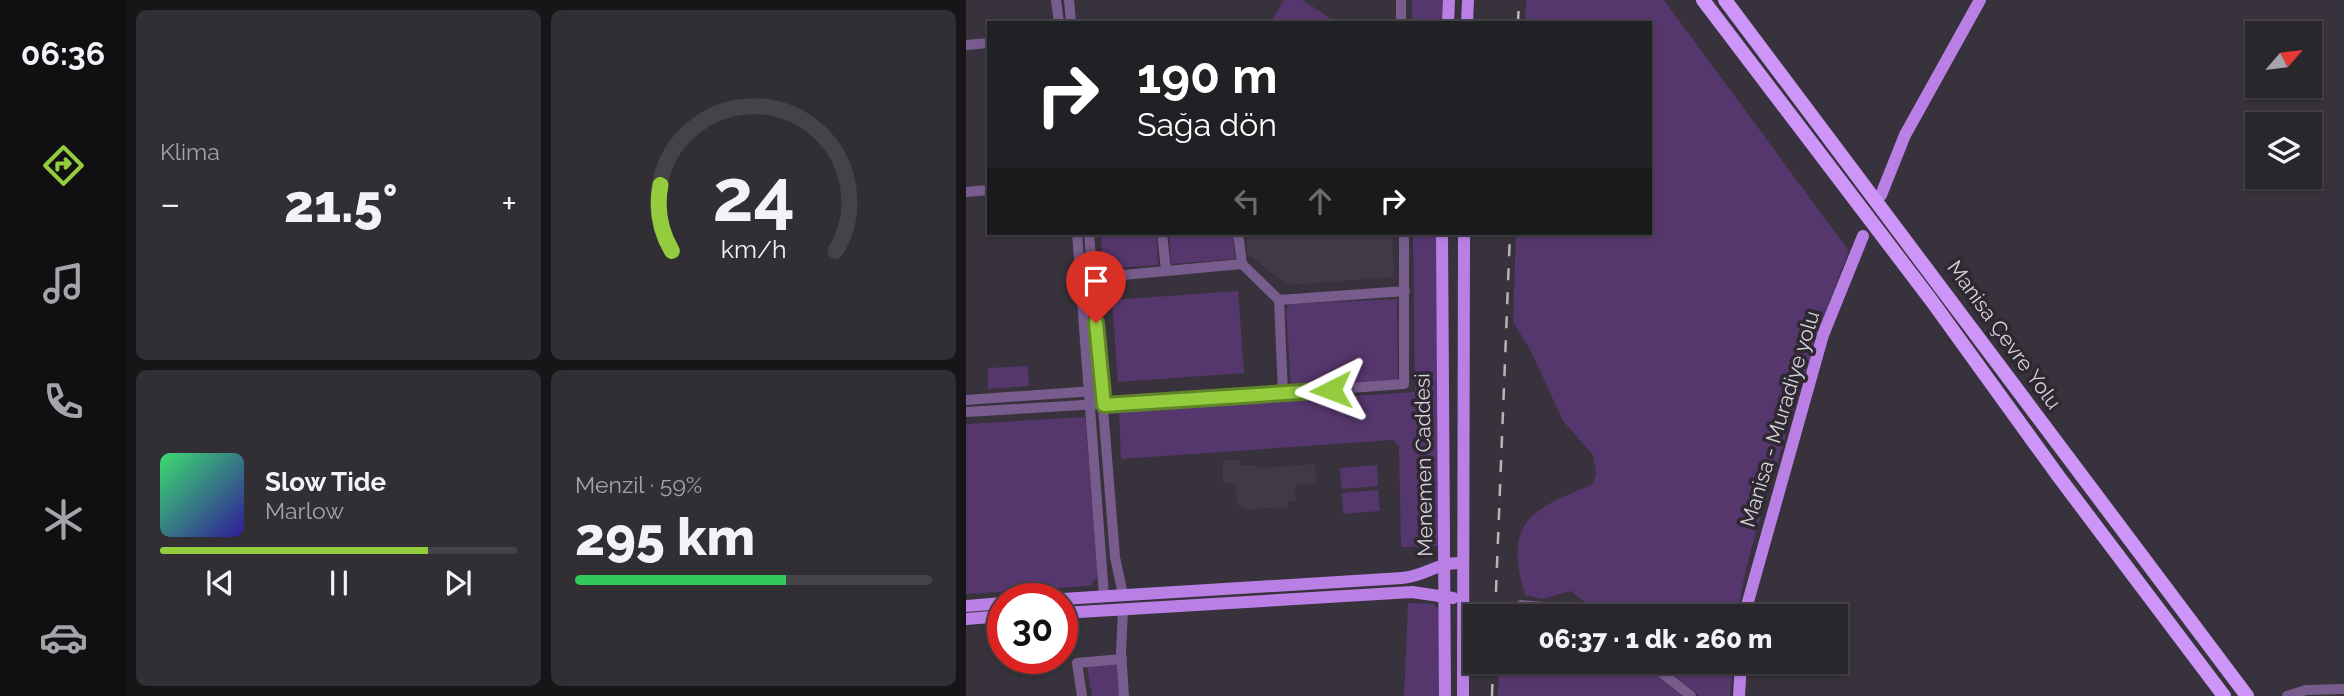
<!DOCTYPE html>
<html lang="tr">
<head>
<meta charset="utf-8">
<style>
  body { margin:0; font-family:Raleway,sans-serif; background:#312e34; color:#f1f3f6; height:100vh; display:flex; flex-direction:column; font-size:26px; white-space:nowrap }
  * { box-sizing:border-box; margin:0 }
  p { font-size:23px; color:#a5a5a9 }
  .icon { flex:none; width:38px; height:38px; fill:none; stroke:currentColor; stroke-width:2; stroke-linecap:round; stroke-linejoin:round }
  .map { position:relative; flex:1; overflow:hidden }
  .sheet { display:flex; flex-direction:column; gap:10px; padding:10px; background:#171518; width:840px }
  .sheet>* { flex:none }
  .hud { position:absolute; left:21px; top:21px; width:665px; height:214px; border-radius:0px; box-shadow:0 2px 5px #0004,0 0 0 2px #454348; background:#202124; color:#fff; overflow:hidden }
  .needle { width:46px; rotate:62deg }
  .controls { position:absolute; left:1279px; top:21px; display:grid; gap:14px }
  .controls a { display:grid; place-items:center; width:77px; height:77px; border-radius:0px; background:#29262c; box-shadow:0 2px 5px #0004,0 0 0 2px #454348; font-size:35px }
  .speed { position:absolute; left:21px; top:583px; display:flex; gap:14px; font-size:35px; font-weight:700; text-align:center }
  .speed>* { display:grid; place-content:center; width:91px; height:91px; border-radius:50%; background:#29262c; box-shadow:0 2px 5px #0004,0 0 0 2px #454348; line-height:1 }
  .speed .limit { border:10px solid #d22; background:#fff; color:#111 }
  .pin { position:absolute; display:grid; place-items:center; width:60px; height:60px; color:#fff; margin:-72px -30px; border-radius:50% 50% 50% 0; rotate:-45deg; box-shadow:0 0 7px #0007 }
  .pin .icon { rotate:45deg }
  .me { position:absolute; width:77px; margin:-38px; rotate:267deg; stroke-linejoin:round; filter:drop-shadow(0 0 5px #0008) }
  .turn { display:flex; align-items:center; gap:24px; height:147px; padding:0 35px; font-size:32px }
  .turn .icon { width:91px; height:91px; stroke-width:2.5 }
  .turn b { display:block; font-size:49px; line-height:60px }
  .lanes { display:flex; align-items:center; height:66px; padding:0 35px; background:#0003; justify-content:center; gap:35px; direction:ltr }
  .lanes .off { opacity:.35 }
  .big { font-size:52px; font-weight:800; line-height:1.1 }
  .sheet .widget { flex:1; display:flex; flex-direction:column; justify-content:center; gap:10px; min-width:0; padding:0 24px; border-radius:10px; background:#312e34 }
  .sheet .dial { align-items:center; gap:0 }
  .dial svg { height:182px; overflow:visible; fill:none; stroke:#454348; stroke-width:7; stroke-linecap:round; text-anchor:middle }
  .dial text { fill:#f1f3f6; stroke:none }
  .song { display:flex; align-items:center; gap:21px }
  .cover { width:84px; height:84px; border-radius:10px; background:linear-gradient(135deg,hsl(140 70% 55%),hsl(250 70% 35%)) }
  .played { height:7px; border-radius:4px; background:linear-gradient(90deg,#93cd3e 75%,#454348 75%) }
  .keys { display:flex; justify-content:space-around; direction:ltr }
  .heat { display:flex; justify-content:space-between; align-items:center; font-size:38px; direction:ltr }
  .charge { height:10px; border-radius:5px; background:linear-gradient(90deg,#34c759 59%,#454348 0) }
  .sheet .tiles { flex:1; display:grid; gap:10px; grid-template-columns:repeat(2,1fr) }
  .trip { position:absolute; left:497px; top:604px; width:385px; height:70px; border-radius:0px; background:#29262c; box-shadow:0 2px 5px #0004,0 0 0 2px #454348; font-weight:800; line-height:70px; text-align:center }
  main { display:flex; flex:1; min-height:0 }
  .dock { display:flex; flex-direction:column; width:126px; justify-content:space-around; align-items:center; background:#100f12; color:#a5a5a9 }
  .dock .icon { width:49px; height:49px }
  .dock .current { color:#93cd3e }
  .dock b { font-size:32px; color:#f1f3f6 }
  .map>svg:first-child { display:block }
  .built { fill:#413948 }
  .green { fill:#56376d }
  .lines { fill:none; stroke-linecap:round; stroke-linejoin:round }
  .minor { stroke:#775c8d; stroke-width:10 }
  .major { stroke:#b97fe5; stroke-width:12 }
  .highway { stroke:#cc95f7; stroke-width:14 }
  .rail { stroke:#b7b3ba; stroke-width:2.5; stroke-dasharray:12 12; stroke-linecap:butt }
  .route-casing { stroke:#608528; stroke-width:18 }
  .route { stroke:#93cd3e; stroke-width:12 }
  .labels { text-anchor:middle; stroke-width:7; stroke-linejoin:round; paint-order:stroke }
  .street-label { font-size:21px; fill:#d5d2d8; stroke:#2d2831 }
</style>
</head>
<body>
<main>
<nav class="dock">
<b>06:36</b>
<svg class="icon current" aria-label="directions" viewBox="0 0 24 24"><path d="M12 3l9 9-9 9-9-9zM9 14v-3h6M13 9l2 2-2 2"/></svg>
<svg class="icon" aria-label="music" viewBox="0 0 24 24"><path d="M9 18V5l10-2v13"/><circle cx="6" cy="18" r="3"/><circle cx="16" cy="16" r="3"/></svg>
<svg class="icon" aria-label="phone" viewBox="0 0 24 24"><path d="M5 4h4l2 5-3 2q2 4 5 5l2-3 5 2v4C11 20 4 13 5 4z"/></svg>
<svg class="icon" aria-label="climate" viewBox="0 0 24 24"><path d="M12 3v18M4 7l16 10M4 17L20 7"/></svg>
<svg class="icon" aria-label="car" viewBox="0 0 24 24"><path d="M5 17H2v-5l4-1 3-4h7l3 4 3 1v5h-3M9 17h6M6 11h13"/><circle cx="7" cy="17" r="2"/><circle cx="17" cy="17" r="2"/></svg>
</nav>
<section class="sheet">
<div class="tiles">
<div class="widget"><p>Klima</p>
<div class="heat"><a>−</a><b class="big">21.5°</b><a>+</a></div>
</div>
<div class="widget dial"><svg viewBox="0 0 100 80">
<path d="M14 69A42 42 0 1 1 86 69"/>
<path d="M14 69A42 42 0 0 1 9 40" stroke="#93cd3e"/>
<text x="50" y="56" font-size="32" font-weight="700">24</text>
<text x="50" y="72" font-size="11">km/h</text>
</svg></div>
<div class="widget">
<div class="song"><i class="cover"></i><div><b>Slow Tide</b><p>Marlow</p></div></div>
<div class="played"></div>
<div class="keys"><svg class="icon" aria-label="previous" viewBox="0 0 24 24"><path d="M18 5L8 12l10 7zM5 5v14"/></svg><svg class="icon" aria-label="pause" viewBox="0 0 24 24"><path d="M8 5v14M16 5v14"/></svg><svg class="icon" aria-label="next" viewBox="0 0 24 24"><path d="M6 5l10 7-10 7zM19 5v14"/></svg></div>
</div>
<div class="widget"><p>Menzil · 59%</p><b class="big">295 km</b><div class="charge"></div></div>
</div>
</section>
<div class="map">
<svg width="1378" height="696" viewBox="0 0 1378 696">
  <rect width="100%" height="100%" fill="#37323b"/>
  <g class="built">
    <path d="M 281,233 L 426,233 L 428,277 L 321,285 L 281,254 Z"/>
    <path d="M 257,460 L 274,460 L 274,465 L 291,465 L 292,468 L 349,464 L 350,483 L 329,484 L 330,501 L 321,501 L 321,507 L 278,510 L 271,504 L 270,483 L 257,483 Z"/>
  </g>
  <g class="green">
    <path d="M 318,0 L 337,0 L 368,21 L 304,23 Z"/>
    <path d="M 446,0 L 478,0 L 477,23 L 446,23 Z"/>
    <path d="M 560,0 L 698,0 L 883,251 C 854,323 832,396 809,470 C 795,518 777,567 772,616 L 636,616 L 605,591 L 576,599 L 559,595 C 537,520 565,510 627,484 L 630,473 L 627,455 L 597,421 L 564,349 L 547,322 L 550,233 L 684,233 L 684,23 L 559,23 Z"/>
    <path d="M 135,233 L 190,233 L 192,265 L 137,269 Z"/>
    <path d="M 203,233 L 267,233 L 269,259 L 205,264 Z"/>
    <path d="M 447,233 L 471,233 L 472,546 L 435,547 L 433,446 L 427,440 L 155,459 L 153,412 L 449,392 Z"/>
    <path d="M 272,291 L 278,373 L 152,382 L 146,300 Z"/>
    <path d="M 431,299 L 432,382 L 325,388 L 320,310 L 324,304 Z"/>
    <path d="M 62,366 L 63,386 L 22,389 L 22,368 Z"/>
    <path d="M 119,417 L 132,577 L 124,586 L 0,594 L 0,424 Z"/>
    <path d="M 411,465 L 412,486 L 376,489 L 374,468 Z"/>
    <path d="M 412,490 L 414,511 L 377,514 L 376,493 Z"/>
    <path d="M 442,603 L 467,604 L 476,613 L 478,696 L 438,696 Z"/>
    <path d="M 153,662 L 155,696 L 126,696 L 121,666 Z"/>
    <path d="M 533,662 L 673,662 L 716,696 L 532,696 Z"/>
    <path d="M 692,662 L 768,662 L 764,696 L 734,696 Z"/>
  </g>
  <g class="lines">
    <g class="minor">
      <path d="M 90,0 L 93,23"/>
      <path d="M 103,0 L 105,23"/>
      <path d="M 435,0 L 435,23"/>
      <path d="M 0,45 L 23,43"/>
      <path d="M 0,192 L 23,190"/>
      <path d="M 111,233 L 138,596"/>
      <path d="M 123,233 L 149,557 L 157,595"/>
      <path d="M 196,233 L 200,270"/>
      <path d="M 272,233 L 276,264"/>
      <path d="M 125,278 L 276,264 L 313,300 L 439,291"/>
      <path d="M 317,393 L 438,384 L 438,233"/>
      <path d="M 0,400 L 128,391"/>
      <path d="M 0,412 L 317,393 L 313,300"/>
      <path d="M 555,605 L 603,609 L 623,616"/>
      <path d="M 157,611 L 155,652 L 158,696"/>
      <path d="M 682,662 L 725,696"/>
      <path d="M 116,696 L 111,663 L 156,659"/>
      <path d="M 1321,696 L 1340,690 L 1378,689"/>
    </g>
    <g class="major">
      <path d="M 482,23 L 483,0"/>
      <path d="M 501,23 L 502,0"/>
      <path d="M 915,195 L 939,135 L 1014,0"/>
      <path d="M 476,233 L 479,696"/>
      <path d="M 96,599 L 436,578 C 461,576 470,562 496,563"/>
      <path d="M 0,606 L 37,603"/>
      <path d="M 96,613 L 446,592 L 487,598"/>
      <path d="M 778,616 L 857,335 L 897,236"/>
      <path d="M 0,619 L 37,616"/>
      <path d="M 497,696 L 498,233"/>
      <path d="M 773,696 L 775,662"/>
    </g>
    <g class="highway">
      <path d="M 737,0 L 965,300 L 1093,477 L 1258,696"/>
      <path d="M 759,0 L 1281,696"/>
    </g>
    <g class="rail">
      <path d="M 552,23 L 553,0"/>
      <path d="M 529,616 L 544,233"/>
      <path d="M 526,696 L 527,662"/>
    </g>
  </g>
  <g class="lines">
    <defs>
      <path id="route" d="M 130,323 L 138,405 L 365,390"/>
    </defs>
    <use href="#route" class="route-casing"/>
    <use href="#route" class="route"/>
  </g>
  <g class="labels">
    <g class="street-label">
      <text transform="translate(1038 335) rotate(54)" y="7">Manisa Çevre Yolu</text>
      <text transform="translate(814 419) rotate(-73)" y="7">Manisa - Muradiye yolu</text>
      <text transform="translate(458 465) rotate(-91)" y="7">Menemen Caddesi</text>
    </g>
  </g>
</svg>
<div class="controls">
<a><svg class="needle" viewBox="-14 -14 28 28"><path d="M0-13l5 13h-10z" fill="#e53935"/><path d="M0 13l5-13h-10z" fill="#a5a5a9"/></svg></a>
<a><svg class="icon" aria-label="layers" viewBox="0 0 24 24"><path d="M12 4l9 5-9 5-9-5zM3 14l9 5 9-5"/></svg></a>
</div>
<div class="speed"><div class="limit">30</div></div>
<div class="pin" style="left:130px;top:323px;background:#d93025"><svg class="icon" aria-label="arrive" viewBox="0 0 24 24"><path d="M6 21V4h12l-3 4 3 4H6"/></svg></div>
<svg class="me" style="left:365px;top:390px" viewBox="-20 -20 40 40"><path d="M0-17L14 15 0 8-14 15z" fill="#93cd3e" stroke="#fff" stroke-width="4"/></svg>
<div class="trip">06:37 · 1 dk · 260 m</div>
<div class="hud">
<div class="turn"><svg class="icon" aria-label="right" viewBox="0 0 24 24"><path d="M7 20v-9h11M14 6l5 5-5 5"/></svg><div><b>190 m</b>Sağa dön</div></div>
<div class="lanes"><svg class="icon off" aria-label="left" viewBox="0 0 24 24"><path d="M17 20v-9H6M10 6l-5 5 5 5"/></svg><svg class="icon off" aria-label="ahead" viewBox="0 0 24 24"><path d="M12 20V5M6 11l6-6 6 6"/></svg><svg class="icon" aria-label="right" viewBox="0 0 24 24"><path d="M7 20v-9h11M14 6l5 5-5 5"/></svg></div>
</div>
</div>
</main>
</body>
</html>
